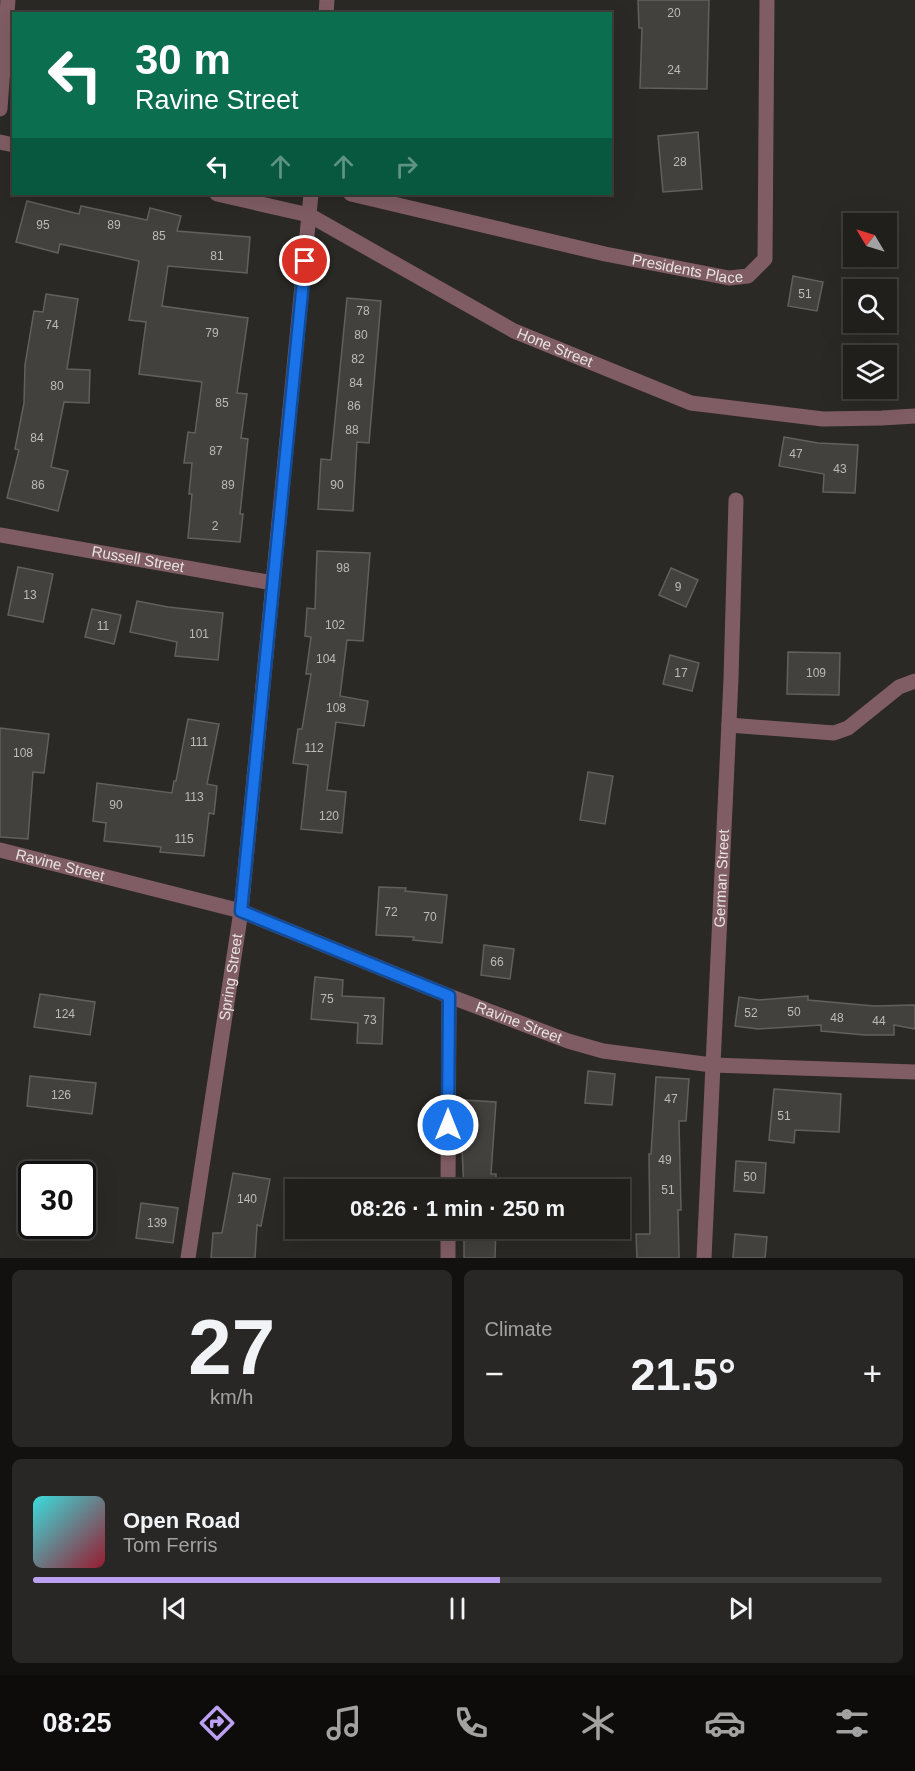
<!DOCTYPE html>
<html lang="en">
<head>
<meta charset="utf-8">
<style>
  body { margin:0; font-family:Helvetica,sans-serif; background:#282725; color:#f1f3f6; height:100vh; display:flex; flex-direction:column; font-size:22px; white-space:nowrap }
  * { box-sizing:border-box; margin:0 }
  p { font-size:20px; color:#a2a2a3 }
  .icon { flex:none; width:33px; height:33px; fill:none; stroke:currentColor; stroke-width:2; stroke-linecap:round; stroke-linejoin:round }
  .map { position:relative; height:1258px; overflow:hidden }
  .panel { display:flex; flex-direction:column; gap:12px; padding:12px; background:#12110f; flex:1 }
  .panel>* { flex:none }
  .hud { position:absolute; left:12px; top:12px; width:600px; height:183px; border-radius:0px; box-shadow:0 6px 24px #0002,0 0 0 2px #3d3d3b; background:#0b6e4f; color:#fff; overflow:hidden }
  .needle { width:39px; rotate:308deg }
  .buttons { position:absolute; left:843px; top:213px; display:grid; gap:12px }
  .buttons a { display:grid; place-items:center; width:54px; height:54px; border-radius:0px; background:#201f1c; box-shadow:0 6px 24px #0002,0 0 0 2px #3d3d3b; font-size:30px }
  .speed { position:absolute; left:18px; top:1161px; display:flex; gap:12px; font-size:30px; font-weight:700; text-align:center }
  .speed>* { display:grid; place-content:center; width:78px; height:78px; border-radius:50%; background:#201f1c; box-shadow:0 6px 24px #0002,0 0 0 2px #3d3d3b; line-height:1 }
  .speed .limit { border:3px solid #111; border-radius:9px; background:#fff; color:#111 }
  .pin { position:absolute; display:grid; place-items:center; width:51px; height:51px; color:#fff; margin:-26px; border:3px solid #fff; border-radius:50%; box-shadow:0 2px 6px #0007 }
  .me { position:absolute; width:66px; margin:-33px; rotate:0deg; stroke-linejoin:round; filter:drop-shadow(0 0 4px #0008) }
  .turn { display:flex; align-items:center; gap:21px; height:126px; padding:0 24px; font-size:27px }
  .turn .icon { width:78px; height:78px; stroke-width:2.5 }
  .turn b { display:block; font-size:42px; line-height:51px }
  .lanes { display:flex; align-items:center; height:57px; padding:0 24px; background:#0003; justify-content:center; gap:30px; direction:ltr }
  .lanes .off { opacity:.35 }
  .big { font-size:45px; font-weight:700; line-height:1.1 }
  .panel .card { flex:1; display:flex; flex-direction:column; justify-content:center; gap:9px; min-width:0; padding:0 21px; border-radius:9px; background:#282725 }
  .panel .dial { align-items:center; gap:0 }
  .dial b { font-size:78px; line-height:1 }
  .song { display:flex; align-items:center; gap:18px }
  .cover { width:72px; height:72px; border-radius:9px; background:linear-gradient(135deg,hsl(180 70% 55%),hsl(350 70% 35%)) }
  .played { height:6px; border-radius:3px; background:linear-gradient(90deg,#bca0f2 55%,#3d3d3b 55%) }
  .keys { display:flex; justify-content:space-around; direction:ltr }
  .heat { display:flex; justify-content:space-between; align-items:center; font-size:33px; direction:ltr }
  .panel .tiles { flex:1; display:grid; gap:12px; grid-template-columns:1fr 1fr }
  .card:last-child { grid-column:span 2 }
  .trip { position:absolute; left:285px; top:1179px; width:345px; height:60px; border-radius:0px; background:#201f1c; box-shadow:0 6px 24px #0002,0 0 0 2px #3d3d3b; font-weight:700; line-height:60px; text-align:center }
  .tabs { display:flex; height:96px; justify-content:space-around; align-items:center; background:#0d0c0b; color:#a2a2a3 }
  .tabs .icon { width:42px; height:42px }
  .tabs .on { color:#bca0f2 }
  .tabs b { font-size:27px; color:#f1f3f6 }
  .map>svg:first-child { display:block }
  .building { fill:#43413d; stroke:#62605c; stroke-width:1.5 }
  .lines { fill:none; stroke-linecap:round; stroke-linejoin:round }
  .minor { stroke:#805d64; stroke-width:15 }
  .route-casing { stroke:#114b97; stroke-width:15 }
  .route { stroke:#1a73e8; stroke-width:10 }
  .labels { text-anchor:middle; stroke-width:6; stroke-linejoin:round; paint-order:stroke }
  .number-label { font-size:12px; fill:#bcbbb8 }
  .street-label { font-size:15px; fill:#e5e4e1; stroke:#131210 }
</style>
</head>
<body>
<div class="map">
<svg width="915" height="1258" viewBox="0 0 915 1258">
  <rect width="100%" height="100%" fill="#2b2925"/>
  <g class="building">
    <path d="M 638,0 L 709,0 L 707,89 L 640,88 L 642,28 L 639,28 Z"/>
    <path d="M 698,132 L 702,189 L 663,192 L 658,136 Z"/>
    <path d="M 27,201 L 79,214 L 81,206 L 147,220 L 150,208 L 181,216 L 177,231 L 250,237 L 247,273 L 168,266 L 162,306 L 248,318 L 237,393 L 247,394 L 241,438 L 248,439 L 240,514 L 243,514 L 240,542 L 188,538 L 192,494 L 189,494 L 192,463 L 184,463 L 188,432 L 195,433 L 202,382 L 139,374 L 146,322 L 129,320 L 139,261 L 60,244 L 58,253 L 16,242 Z"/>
    <path d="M 793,276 L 823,282 L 817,311 L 788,306 Z"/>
    <path d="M 46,294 L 78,299 L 67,369 L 90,370 L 89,403 L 64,402 L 51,467 L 68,471 L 58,511 L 7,498 L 19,450 L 15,449 L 24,403 L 25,365 L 34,311 L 43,312 Z"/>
    <path d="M 347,298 L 381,301 L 369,443 L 357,442 L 353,511 L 318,509 L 321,459 L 331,460 Z"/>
    <path d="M 784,437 L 818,443 L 858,445 L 855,493 L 823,492 L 824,474 L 779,466 Z"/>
    <path d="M 317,551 L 370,553 L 363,641 L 347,640 L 340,696 L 368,701 L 364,726 L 336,722 L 327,790 L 346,792 L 342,833 L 301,829 L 308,765 L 293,763 L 298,729 L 302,729 L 311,674 L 306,674 L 311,637 L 305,636 L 307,608 L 315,609 Z"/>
    <path d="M 18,567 L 53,574 L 43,622 L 8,615 Z"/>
    <path d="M 671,568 L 698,580 L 686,607 L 659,595 Z"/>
    <path d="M 137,601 L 168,607 L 223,613 L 218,660 L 175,656 L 177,642 L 130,632 Z"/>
    <path d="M 92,609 L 121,615 L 114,644 L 85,637 Z"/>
    <path d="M 788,652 L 840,653 L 839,695 L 787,694 Z"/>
    <path d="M 670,655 L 699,663 L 692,691 L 663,684 Z"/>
    <path d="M 188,719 L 219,724 L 207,784 L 217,786 L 214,814 L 209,813 L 204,856 L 160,852 L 161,847 L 104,841 L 106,823 L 93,821 L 97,783 L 172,793 L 174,781 L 176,781 Z"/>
    <path d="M 0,728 L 49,734 L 44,773 L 33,772 L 28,839 L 0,837 Z"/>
    <path d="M 588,772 L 613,776 L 605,824 L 580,820 Z"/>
    <path d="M 379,887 L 406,888 L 405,891 L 447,895 L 442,943 L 413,940 L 414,937 L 376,935 Z"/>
    <path d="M 484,945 L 514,949 L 510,979 L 481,975 Z"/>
    <path d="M 315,977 L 343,980 L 342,996 L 384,998 L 382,1044 L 357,1043 L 358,1023 L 311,1019 Z"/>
    <path d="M 40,994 L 95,1002 L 90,1035 L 34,1027 Z"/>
    <path d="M 808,996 L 808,1000 L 874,1006 L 915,1005 L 915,1029 L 894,1025 L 894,1035 L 865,1035 L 821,1031 L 821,1025 L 758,1029 L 735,1026 L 739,997 L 759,1000 Z"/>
    <path d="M 588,1071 L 615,1074 L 612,1105 L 585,1103 Z"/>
    <path d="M 30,1076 L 96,1083 L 92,1114 L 27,1106 Z"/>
    <path d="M 656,1077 L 689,1079 L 686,1121 L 679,1121 L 681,1210 L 678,1210 L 679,1258 L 637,1258 L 636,1234 L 650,1234 L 649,1154 L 651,1154 Z"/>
    <path d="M 774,1089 L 841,1094 L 839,1132 L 795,1130 L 794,1143 L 769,1140 Z"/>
    <path d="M 465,1100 L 496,1102 L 491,1174 L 496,1174 L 496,1190 L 464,1190 L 462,1150 Z"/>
    <path d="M 736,1161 L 766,1163 L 764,1193 L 734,1191 Z"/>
    <path d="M 233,1173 L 270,1179 L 261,1226 L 257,1225 L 255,1258 L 211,1258 L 213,1233 L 222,1233 Z"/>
    <path d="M 141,1203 L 178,1208 L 173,1243 L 136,1238 Z"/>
    <path d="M 464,1228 L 496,1228 L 495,1258 L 464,1258 Z"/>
    <path d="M 735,1234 L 767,1237 L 765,1258 L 733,1258 Z"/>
  </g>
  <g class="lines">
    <g class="minor">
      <path d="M 326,14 L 327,0"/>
      <path d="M 0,109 L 8,0"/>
      <path d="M 0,142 L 14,145"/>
      <path id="s1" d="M 217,194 L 309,215 L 514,331 L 691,403 L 823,419 L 882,418 L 915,416"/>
      <path id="s2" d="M 351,194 L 605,254 L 729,278 L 748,276 L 765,259 L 767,0"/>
      <path id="s3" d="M 0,535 L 273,583"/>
      <path d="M 729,725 L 834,733 L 848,728 L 899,687 L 915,681"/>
      <path id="s4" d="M 0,850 L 241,911 L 449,996 L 568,1041 L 603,1051 L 712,1065 L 915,1072"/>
      <path d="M 448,1190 L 449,996"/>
      <path id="s5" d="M 188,1258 L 241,911 L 311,194"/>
      <path d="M 448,1258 L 448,1228"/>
      <path id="s6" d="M 704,1258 L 731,679 L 736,500"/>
    </g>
  </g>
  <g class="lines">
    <defs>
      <path id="route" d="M 305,261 L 241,911 L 449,996 L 448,1125"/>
    </defs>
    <use href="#route" class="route-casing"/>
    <use href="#route" class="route"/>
  </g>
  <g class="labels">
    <g class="number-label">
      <text x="674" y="17">20</text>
      <text x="674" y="74">24</text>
      <text x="680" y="166">28</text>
      <text x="43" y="229">95</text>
      <text x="114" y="229">89</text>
      <text x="159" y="240">85</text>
      <text x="217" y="260">81</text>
      <text x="805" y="298">51</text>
      <text x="363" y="315">78</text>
      <text x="52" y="329">74</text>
      <text x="212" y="337">79</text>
      <text x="361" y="339">80</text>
      <text x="358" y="363">82</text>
      <text x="356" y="387">84</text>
      <text x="57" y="390">80</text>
      <text x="222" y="407">85</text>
      <text x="354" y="410">86</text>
      <text x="352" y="434">88</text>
      <text x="37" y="442">84</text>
      <text x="216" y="455">87</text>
      <text x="796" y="458">47</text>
      <text x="840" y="473">43</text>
      <text x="38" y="489">86</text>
      <text x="228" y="489">89</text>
      <text x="337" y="489">90</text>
      <text x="215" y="530">2</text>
      <text x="343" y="572">98</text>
      <text x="678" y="591">9</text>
      <text x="30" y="599">13</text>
      <text x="335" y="629">102</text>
      <text x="103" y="630">11</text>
      <text x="199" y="638">101</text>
      <text x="326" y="663">104</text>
      <text x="681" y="677">17</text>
      <text x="816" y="677">109</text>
      <text x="336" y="712">108</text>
      <text x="199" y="746">111</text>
      <text x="314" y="752">112</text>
      <text x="23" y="757">108</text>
      <text x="194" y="801">113</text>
      <text x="116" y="809">90</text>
      <text x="329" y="820">120</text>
      <text x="184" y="843">115</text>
      <text x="391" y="916">72</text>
      <text x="430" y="921">70</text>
      <text x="497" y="966">66</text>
      <text x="327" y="1003">75</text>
      <text x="794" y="1016">50</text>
      <text x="751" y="1017">52</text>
      <text x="65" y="1018">124</text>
      <text x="837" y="1022">48</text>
      <text x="370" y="1024">73</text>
      <text x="879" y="1025">44</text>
      <text x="61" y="1099">126</text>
      <text x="671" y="1103">47</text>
      <text x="784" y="1120">51</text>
      <text x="665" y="1164">49</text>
      <text x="750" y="1181">50</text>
      <text x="668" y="1194">51</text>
      <text x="247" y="1203">140</text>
      <text x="157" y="1227">139</text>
    </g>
    <g class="street-label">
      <text dy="5" stroke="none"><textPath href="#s2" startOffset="345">Presidents Place</textPath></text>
      <text dy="5" stroke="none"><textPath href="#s1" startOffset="374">Hone Street</textPath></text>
      <text dy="5" stroke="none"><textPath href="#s3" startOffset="140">Russell Street</textPath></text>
      <text dy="5" stroke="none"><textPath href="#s4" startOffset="62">Ravine Street</textPath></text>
      <text dy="5" stroke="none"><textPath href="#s6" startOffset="380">German Street</textPath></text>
      <text dy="5" stroke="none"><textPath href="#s5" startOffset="284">Spring Street</textPath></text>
      <text dy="5" stroke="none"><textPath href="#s4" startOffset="548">Ravine Street</textPath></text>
    </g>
  </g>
</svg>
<div class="buttons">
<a><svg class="needle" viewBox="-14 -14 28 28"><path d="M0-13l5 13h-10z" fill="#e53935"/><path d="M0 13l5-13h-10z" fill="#a2a2a3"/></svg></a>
<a><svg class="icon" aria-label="search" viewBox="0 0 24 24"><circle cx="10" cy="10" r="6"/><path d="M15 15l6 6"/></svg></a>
<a><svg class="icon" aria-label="layers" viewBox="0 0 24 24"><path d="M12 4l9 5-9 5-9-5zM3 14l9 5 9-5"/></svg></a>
</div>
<div class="speed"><div class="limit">30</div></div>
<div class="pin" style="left:305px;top:261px;background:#d93025"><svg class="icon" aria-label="arrive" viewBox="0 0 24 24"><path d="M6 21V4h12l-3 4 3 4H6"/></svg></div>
<svg class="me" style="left:448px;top:1125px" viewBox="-20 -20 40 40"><circle r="17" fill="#1a73e8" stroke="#fff" stroke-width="3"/><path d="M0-11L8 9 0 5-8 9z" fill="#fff"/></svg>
<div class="trip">08:26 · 1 min · 250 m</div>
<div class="hud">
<div class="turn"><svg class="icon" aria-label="left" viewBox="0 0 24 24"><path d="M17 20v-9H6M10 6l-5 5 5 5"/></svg><div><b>30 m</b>Ravine Street</div></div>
<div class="lanes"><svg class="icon" aria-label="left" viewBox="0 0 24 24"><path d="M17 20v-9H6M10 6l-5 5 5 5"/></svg><svg class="icon off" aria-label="ahead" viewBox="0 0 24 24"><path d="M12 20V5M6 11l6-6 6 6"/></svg><svg class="icon off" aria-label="ahead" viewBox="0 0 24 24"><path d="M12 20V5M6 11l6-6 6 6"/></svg><svg class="icon off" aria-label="right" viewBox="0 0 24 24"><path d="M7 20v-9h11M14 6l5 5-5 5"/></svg></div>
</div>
</div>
<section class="panel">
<div class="tiles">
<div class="card dial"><b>27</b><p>km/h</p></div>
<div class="card"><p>Climate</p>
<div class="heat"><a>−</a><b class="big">21.5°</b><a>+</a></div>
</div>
<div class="card">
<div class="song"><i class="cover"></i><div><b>Open Road</b><p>Tom Ferris</p></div></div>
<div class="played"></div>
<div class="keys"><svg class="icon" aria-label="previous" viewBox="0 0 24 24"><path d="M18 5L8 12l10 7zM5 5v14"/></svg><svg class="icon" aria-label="pause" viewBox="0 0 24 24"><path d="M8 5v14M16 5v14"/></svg><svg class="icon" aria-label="next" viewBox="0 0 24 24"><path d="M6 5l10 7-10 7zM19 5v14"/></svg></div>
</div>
</div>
</section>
<nav class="tabs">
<b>08:25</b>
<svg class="icon on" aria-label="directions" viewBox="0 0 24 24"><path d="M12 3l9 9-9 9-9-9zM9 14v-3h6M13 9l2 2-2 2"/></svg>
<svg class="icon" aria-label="music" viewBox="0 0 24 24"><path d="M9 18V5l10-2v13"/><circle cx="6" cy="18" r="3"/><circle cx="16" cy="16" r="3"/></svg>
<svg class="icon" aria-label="phone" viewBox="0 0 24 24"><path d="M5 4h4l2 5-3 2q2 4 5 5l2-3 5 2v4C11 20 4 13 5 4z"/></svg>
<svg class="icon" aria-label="climate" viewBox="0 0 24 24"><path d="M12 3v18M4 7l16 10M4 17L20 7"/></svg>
<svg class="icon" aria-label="car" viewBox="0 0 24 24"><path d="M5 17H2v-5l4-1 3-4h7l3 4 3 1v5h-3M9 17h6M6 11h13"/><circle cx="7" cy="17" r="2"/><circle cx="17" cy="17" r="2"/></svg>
<svg class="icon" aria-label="filters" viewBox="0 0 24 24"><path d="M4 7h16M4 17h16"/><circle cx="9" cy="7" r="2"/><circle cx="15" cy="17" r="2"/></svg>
</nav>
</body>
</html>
